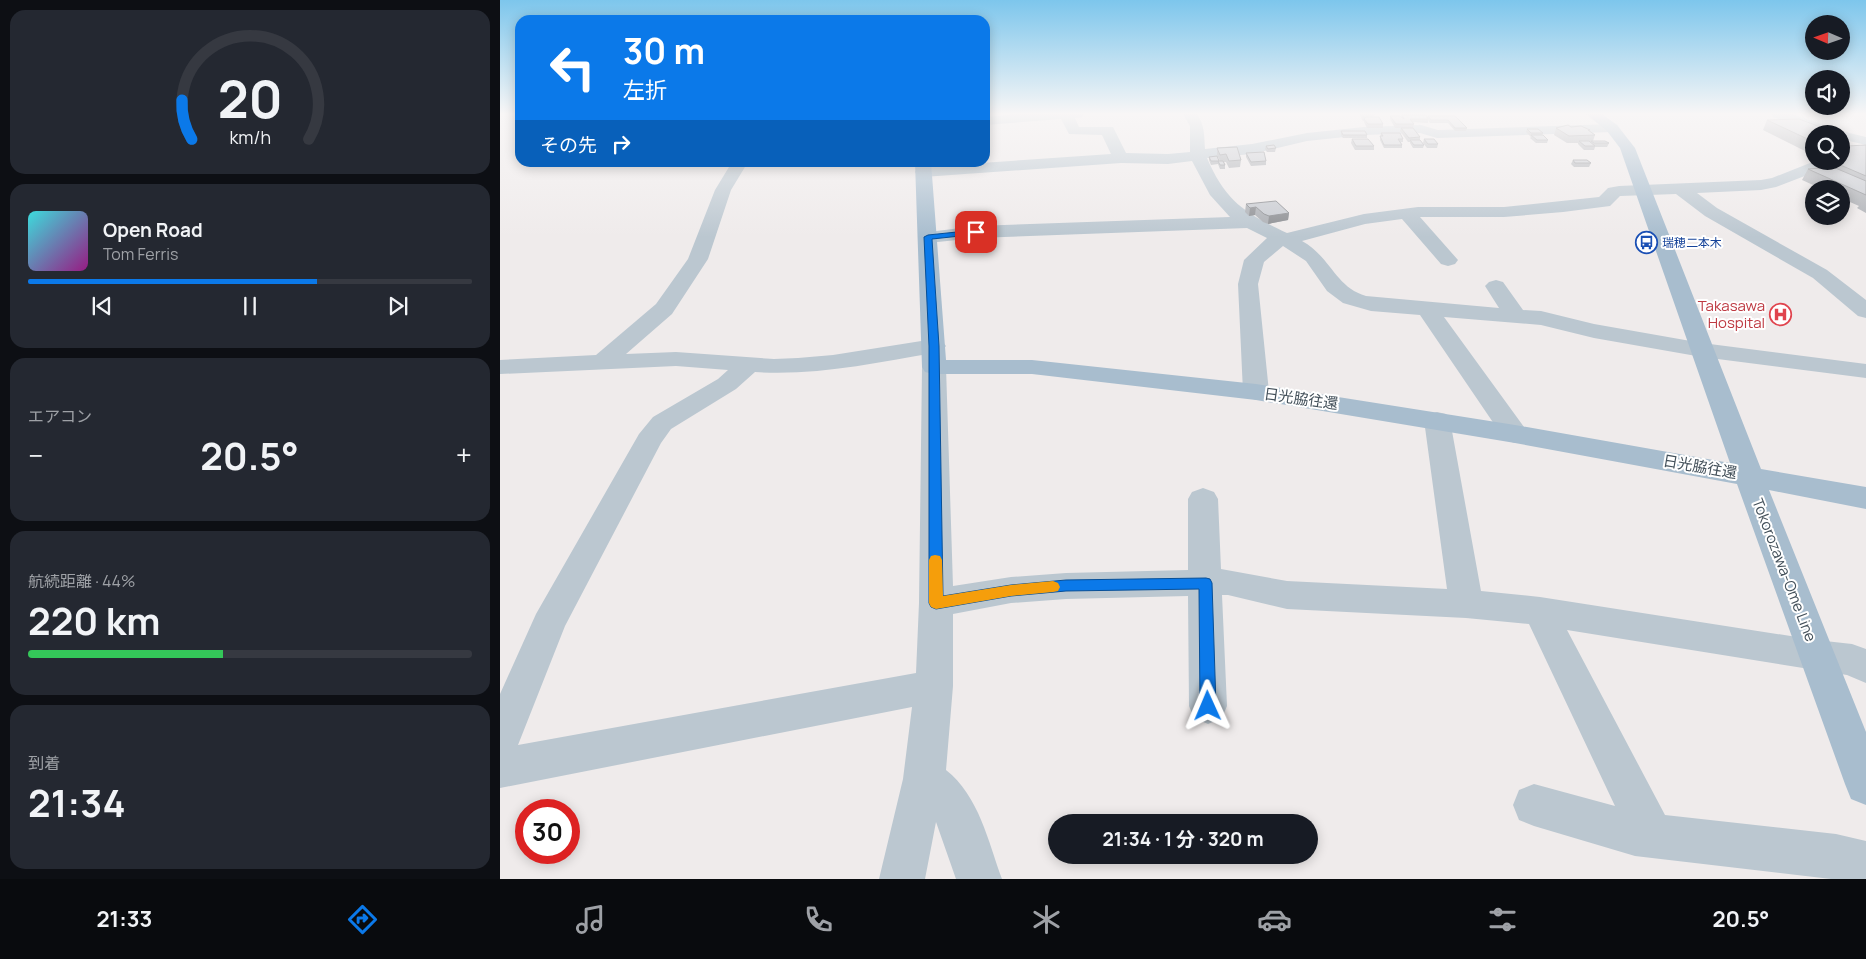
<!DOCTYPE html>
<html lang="ja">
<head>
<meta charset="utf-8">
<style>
  body { margin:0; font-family:Manrope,"Noto Sans JP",sans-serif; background:#242831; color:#f1f3f6; height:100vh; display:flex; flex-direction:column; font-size:19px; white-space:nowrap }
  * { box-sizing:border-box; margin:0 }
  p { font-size:16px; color:#9ea1a6 }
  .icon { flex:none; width:28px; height:28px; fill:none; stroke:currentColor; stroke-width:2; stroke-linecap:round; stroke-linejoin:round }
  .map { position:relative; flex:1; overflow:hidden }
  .drawer { display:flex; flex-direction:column; gap:10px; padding:10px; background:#0d0f14; width:500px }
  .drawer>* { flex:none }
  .top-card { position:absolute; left:15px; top:15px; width:475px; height:152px; border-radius:15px; box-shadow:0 2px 12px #0003; background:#0b79e9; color:#fff; overflow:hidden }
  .needle { width:32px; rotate:272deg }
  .tools { position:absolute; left:1305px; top:15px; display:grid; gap:10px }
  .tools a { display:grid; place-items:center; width:45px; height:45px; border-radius:50%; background:#171b24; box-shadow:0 2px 12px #0003; font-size:25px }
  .speed { position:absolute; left:15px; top:799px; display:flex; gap:10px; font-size:25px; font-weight:700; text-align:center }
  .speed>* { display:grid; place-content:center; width:65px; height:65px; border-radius:50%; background:#171b24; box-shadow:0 2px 12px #0003; line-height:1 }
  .speed .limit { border:8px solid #d22; background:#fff; color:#111 }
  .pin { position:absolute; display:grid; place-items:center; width:42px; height:42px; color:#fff; margin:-21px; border-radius:10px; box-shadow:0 2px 8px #0006 }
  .me { position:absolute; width:55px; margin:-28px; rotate:359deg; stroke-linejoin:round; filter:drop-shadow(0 0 4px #0008) }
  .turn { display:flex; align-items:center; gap:18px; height:105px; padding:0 25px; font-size:22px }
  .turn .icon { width:65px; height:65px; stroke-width:2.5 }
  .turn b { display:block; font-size:35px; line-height:42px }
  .then { display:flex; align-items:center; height:48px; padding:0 25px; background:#0003; gap:10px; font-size:19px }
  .big { font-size:38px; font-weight:700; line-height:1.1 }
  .drawer .widget { flex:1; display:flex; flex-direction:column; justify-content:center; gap:8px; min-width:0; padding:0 18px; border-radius:15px; background:#242831 }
  .drawer .dial { align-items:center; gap:0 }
  .dial svg { height:130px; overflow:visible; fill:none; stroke:#363941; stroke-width:7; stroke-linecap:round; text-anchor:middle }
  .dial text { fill:#f1f3f6; stroke:none }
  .song { display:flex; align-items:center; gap:15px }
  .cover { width:60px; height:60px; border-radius:8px; background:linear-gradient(135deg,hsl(180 70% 55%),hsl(310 70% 35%)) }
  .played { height:5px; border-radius:2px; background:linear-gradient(90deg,#0b79e9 65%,#363941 65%) }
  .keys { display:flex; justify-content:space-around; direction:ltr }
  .heat { display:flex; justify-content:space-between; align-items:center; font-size:28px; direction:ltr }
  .charge { height:8px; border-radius:4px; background:linear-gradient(90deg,#34c759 44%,#363941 0) }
  .trip { position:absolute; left:548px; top:814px; width:270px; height:50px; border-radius:25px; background:#171b24; box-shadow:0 2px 12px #0003; font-weight:700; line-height:50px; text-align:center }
  .dock { display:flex; height:80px; justify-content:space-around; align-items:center; background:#090b0e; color:#9ea1a6 }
  .dock .icon { width:35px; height:35px }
  .dock .active { color:#0b79e9 }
  .dock b { font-size:22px; color:#f1f3f6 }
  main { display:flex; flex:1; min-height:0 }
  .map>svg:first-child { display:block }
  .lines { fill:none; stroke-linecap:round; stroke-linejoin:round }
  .minor { fill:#bbc7d0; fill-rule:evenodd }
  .major { fill:#a8bdce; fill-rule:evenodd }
  .wall { fill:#acafb4 }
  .shaded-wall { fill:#8c8e92 }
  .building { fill:#c8cbd1; stroke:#8c8e92 }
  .route { fill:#0b79e9; stroke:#074f97 }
  .slow { fill:#f59e0b }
  .labels { text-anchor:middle; stroke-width:4; stroke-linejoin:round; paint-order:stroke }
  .far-transit-label { font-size:12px; fill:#164399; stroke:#fff; text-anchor:start }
  .health-label { font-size:15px; fill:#be3a42; stroke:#fff; text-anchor:end }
  .street-label { font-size:15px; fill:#43505a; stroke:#fff }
</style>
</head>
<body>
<main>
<section class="drawer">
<div class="widget dial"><svg viewBox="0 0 100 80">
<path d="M14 69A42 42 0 1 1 86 69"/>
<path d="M14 69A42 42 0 0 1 8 45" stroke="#0b79e9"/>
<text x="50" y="56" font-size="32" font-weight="700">20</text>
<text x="50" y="72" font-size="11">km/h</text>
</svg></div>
<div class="widget">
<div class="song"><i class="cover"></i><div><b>Open Road</b><p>Tom Ferris</p></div></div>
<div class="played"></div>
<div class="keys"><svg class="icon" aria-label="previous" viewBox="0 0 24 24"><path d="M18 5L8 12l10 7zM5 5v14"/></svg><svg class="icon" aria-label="pause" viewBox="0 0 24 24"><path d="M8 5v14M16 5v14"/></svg><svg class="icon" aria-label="next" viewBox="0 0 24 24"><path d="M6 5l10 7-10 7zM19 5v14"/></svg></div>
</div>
<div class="widget"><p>エアコン</p>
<div class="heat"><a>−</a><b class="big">20.5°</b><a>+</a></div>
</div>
<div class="widget"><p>航続距離 · 44%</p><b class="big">220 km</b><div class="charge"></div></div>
<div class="widget"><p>到着</p><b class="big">21:34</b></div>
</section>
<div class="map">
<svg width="1366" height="879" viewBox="0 0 1366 879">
  <rect width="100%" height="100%" fill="#efebeb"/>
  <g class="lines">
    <g class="minor">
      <path d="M 519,114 L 584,114 L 582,117 L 575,118 L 579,127 L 613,127 L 626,153 L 668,154 L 690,152 L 690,126 L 683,114 L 697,114 C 705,126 704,135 705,149 L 752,144 L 807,133 L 864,127 L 921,125 L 938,130 L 1112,124 L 1117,125 L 1119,128 L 1117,131 L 1112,132 L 937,138 L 920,133 L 864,135 L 807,141 L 752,154 L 707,158 C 726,202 745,213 787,233 L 864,214 L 918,207 L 1004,207 L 1099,197 L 1108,188 L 1119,186 L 1261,180 L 1272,178 L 1315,161 L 1338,161 L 1336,164 L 1276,187 L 1261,190 L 1197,193 L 1217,208 L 1327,270 L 1366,300 L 1366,318 L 1358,316 L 1313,278 L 1205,216 L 1176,194 L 1120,196 L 1110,206 L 1063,212 L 1004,217 L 920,217 L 958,260 L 955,264 L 948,266 L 941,264 L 902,219 L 865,224 L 802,241 C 831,257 835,287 866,296 L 999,308 L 985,286 L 989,282 L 996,280 L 1003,282 L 1023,310 L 1041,311 L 1094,324 L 1202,343 L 1366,364 L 1366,378 L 1202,357 L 1094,338 L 1041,325 L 944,317 L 1029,434 L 1025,440 L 1015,443 L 1005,440 L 920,315 L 871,311 L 843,303 L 827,291 L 806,261 L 783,246 L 764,262 L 758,284 L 769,392 L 765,397 L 756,400 L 747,397 L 743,392 L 738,284 L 744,260 L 767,238 L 747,228 L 476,238 L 428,243 L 421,241 L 419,237 L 421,233 L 476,226 L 730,217 L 710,195 L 692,161 L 668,164 L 621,163 L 423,177 L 417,175 L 415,172 L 417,169 L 423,167 L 611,154 L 602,135 L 569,134 L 561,119 L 485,125 L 485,117 Z"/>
      <path d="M 1271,114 L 1292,114 L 1341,131 L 1366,137 L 1366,145 L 1341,139 L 1341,134 L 1321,134 L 1273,117 Z"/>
      <path d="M 232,162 L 248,162 L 231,190 L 208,259 L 172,314 L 126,354 L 176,352 L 274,359 L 298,358 L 333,355 L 434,339 L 442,341 L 446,346 L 442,351 L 434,353 C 375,363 315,376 255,372 L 236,389 L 171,429 L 161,443 L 65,626 L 18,745 L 416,673 L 419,603 L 422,367 L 425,362 L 434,360 L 443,362 L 446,367 L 453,586 L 511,577 L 566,573 L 688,570 L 688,499 L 692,492 L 703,488 L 714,492 L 718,499 L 721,569 L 787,581 L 947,589 L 924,420 L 928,414 L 937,412 L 946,414 L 950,420 L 981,591 L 1040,597 L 1316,640 L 1352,644 L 1366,649 L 1366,683 L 1347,675 L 1067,630 L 1165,815 L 1336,834 L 1366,841 L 1366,879 L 1331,879 L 1135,856 L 1034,826 L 1019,820 L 1013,805 L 1019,790 L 1034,784 L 1115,806 L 1029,624 L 966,618 L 787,609 L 728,595 L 722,595 L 727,706 L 722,718 L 708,724 L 694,718 L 689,706 L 688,596 L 566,599 L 511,603 L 453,614 L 453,686 L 446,770 C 479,796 488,841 502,879 L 456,879 L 436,822 L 425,879 L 379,879 L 403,779 L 412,707 L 0,788 L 0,694 L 36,614 L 139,434 L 153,417 L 218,379 L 228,370 L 176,366 L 0,374 L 0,360 L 96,355 L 156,304 L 188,259 L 215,190 Z"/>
    </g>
    <path class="major" d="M 1086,114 L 1102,114 L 1117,125 L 1135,148 L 1261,469 L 1366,487 L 1366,509 L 1269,490 L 1366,732 L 1366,805 L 1351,799 L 1345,784 L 1237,484 L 1015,443 L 756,400 L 532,374 L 434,374 L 425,372 L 422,367 L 415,162 L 431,162 L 446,360 L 532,360 L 756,384 L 1015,425 L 1230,463 L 1120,148 L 1107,131 Z"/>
  </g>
  <g class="wall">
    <path d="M 859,114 L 874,114 L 874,117 L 883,124 L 883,128 L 867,128 L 864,122 L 864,121 L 863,121 Z"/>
    <path d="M 902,115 L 928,118 L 928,116 L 955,116 L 967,128 L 966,131 L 955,131 L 948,123 L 930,123 L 928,120 L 928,123 L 912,122 L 914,124 L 913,128 L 895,128 L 890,119 L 890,116 L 901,117 Z"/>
    <path d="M 1267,120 L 1334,132 L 1333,134 L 1314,134 L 1314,153 L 1309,153 L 1263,130 Z"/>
    <path d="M 1071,127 L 1090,130 L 1090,131 L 1095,135 L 1093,141 L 1109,143 L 1107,147 L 1095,147 L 1094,150 L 1084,150 L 1078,144 L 1078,143 L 1067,143 L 1054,135 L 1056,128 Z"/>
    <path d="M 901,128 L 920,137 L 920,140 L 924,145 L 923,148 L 913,148 L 910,143 L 910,142 L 908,142 L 900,131 Z"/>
    <path d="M 1027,129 L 1043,133 L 1042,135 L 1048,140 L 1047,143 L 1036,143 L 1030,138 L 1031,137 L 1026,132 Z"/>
    <path d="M 841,131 L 867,135 L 867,138 L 843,138 L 841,135 Z"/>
    <path d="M 881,133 L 903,139 L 903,142 L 901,142 L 902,145 L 902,148 L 884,148 L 880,140 Z"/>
    <path d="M 1341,138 L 1347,141 L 1344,148 L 1366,145 L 1366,213 L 1357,208 L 1359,206 L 1341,198 L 1341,189 L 1322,189 L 1302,180 L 1308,169 L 1316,168 L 1320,161 L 1341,161 Z"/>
    <path d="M 852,139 L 874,146 L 874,150 L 855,150 L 851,143 Z"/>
    <path d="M 924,139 L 938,144 L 937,148 L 927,148 L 923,143 Z"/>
    <path d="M 766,146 L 776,148 L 775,152 L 767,152 L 765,149 Z"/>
    <path d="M 717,148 L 741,160 L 740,167 L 729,168 L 726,162 L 724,162 L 725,165 L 725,169 L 720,169 L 718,164 L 711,165 L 709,160 L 709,157 L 720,161 L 717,155 Z"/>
    <path d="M 746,153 L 766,161 L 766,165 L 751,166 L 746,157 Z"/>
    <path d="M 1073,160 L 1091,163 L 1089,167 L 1074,167 L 1071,164 Z"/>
    <path d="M 746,204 L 789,213 L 788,220 L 768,224 L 763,222 L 755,215 L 749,216 L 745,212 Z"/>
  </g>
  <g class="shaded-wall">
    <path d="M 756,207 L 755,215 L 749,216 L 750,208 Z"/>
    <path d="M 789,213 L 788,220 L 768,224 L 769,216 Z"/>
  </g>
  <g class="building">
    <path d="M 862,114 L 874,114 L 874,115 L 866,115 L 868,117 L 864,117 Z"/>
    <path d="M 902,115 L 926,115 L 928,119 L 910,119 L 914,124 L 896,124 L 890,116 L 900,116 L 904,119 Z"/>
    <path d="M 928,116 L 955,116 L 967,128 L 955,128 L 948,120 L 931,120 Z"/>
    <path d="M 866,117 L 879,117 L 883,124 L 868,124 L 864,119 Z"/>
    <path d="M 1299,119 L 1334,132 L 1328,132 L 1331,134 L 1314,134 L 1314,142 L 1267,120 Z"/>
    <path d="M 1068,125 L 1071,127 L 1081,126 L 1090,130 L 1088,130 L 1095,135 L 1069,136 L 1056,128 Z"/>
    <path d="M 901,128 L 913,128 L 920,137 L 909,138 Z"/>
    <path d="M 1027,129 L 1038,129 L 1043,133 L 1031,133 Z"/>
    <path d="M 841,131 L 865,131 L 867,135 L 843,135 Z"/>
    <path d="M 881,133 L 900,133 L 903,139 L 898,139 L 902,145 L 884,145 L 880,136 L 883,136 Z"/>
    <path d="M 1031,135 L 1043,135 L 1048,140 L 1037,140 Z"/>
    <path d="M 1341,138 L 1347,141 L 1341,141 Z"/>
    <path d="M 852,139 L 868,139 L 874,146 L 856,146 Z"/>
    <path d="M 924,139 L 934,139 L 938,144 L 928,144 Z"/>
    <path d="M 910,140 L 920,140 L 924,145 L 914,145 Z"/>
    <path d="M 1079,141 L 1089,141 L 1095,146 L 1085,146 Z"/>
    <path d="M 1091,141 L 1105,141 L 1109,143 L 1094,143 Z"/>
    <path d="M 774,145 L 776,148 L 768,149 L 766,146 Z"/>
    <path d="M 1366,145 L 1366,176 L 1331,161 L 1341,161 L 1341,149 L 1347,146 Z"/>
    <path d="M 737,147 L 741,160 L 729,161 L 726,154 L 720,155 L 717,148 Z"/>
    <path d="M 764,152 L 766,161 L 751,162 L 746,153 Z"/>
    <path d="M 717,156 L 719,161 L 711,161 L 709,157 Z"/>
    <path d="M 1073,160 L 1087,160 L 1091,163 L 1075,163 Z"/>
    <path d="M 718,161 L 723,161 L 725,165 L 720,165 Z"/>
    <path d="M 1333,167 L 1366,181 L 1366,195 L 1308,169 Z"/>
    <path d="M 776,201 L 789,213 L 769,216 L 764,214 L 756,207 L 750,208 L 746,204 Z"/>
  </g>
  <linearGradient id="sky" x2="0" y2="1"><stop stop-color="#7dc6ec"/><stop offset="0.48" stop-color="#f8f6f6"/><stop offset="1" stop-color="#f8f6f6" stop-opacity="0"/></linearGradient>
  <rect width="1366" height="237" fill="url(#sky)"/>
  <path class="route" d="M 476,230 L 480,232 L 479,234 L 432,239 L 439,346 L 443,596 L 511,585 L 566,580 L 706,578 L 710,579 L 712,583 L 716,706 L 713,711 L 708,713 L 702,711 L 700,706 L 699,589 L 566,591 L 511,596 L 436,609 L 431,607 L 429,603 L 429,346 L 424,237 L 428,235 Z"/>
  <path class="slow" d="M 435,555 L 440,556 L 442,560 L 443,596 L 511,585 L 553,581 L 558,583 L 560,587 L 558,591 L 553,592 L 511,596 L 436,609 L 431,607 L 429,603 L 429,560 L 431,556 Z"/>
  <defs>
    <symbol id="bus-ring" viewBox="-11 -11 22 22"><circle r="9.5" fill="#fff" stroke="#1a4fb4" stroke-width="1.5"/><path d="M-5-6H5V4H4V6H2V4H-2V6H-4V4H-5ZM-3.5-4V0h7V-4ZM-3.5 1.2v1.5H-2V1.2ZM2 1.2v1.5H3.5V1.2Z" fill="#1a4fb4"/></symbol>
    <symbol id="hospital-ring" viewBox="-11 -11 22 22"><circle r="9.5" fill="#fff" stroke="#e0444e" stroke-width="1.5"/><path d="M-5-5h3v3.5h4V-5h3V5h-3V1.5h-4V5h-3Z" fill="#e0444e"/></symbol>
  </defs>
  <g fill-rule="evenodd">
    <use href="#bus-ring" x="1134" y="230" width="25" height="25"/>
    <use href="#hospital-ring" x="1268" y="302" width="25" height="25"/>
  </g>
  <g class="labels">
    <g class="far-transit-label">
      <text x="1162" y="247">瑞穂二本木</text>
    </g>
    <g class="health-label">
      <text x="1265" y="311">Takasawa<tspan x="1265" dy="17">Hospital</tspan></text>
    </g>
    <g class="street-label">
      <text transform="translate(801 399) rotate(8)" y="5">日光脇往還</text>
      <text transform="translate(1200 467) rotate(10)" y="5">日光脇往還</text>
      <text transform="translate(1284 570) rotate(69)" y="5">Tokorozawa-Ome Line</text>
    </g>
  </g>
</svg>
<div class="tools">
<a><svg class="needle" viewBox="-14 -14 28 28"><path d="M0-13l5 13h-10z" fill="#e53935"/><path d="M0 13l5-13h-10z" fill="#9ea1a6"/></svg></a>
<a><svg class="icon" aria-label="sound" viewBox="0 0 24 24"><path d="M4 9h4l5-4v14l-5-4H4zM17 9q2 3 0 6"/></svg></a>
<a><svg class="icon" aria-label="search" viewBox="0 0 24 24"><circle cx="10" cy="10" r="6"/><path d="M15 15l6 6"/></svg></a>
<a><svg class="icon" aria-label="layers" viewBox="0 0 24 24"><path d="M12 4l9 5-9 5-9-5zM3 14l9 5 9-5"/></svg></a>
</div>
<div class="speed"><div class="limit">30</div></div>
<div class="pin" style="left:476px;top:232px;background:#d93025"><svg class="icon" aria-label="arrive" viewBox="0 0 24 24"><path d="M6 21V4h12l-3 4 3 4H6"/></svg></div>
<svg class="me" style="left:708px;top:706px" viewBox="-20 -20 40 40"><path d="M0-17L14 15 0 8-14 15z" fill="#0b79e9" stroke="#fff" stroke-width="4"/></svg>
<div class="trip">21:34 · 1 分 · 320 m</div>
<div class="top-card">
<div class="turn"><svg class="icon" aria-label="left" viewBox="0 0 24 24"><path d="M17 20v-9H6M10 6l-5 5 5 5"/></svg><div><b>30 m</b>左折</div></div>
<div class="then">その先<svg class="icon" aria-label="right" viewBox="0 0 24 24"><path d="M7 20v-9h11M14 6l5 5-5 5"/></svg></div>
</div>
</div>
</main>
<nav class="dock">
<b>21:33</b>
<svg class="icon active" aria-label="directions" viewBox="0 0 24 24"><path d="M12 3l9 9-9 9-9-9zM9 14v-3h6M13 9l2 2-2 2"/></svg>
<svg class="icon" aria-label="music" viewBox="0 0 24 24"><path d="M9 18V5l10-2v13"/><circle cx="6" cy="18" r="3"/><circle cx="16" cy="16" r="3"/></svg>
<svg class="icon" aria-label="phone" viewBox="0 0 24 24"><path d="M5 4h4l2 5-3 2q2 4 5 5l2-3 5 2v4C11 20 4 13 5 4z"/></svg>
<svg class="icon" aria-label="climate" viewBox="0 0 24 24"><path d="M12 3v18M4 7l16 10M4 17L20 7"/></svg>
<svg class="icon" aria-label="car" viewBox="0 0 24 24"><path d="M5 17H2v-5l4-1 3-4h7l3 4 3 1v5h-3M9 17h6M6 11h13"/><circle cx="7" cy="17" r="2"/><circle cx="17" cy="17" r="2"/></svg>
<svg class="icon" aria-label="filters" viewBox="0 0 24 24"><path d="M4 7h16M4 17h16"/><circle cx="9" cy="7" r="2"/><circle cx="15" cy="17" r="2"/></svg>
<b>20.5°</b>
</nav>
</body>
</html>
